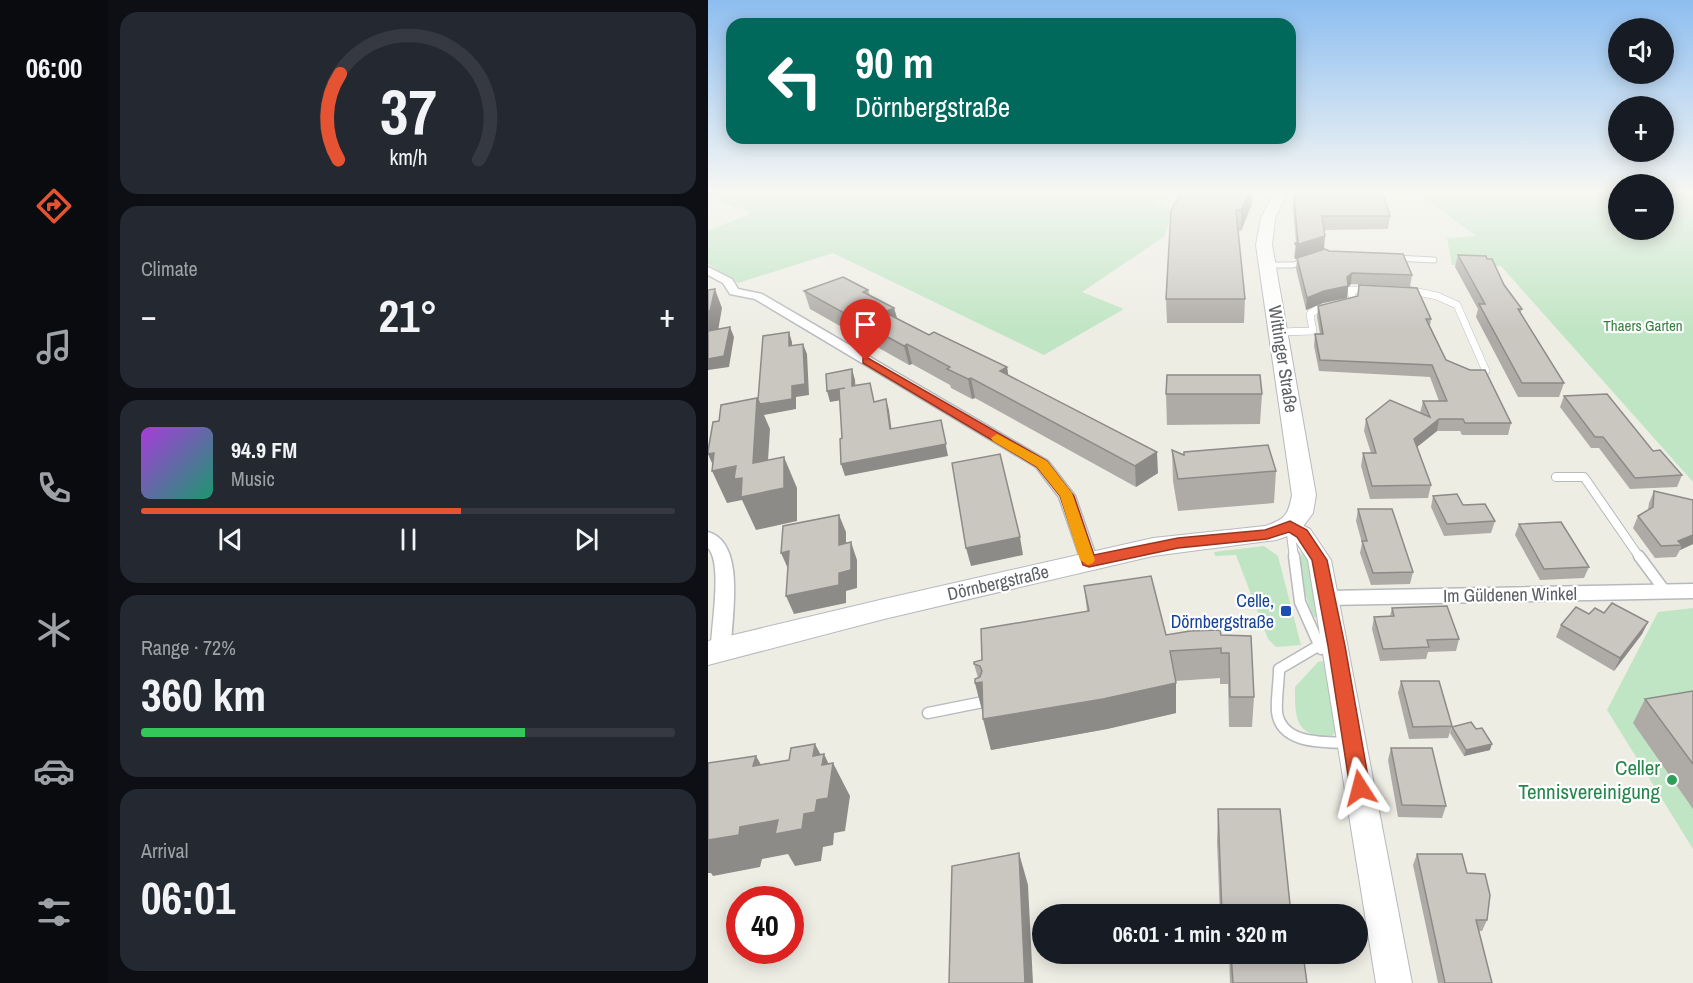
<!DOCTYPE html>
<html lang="en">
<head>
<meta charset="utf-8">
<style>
  body { margin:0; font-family:"Archivo Narrow",sans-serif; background:#242831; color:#f1f3f6; height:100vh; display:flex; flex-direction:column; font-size:22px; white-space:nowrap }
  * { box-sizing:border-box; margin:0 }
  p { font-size:20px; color:#9ea1a6 }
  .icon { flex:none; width:33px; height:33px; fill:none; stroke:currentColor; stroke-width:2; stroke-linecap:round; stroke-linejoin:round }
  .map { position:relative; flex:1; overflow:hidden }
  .sheet { display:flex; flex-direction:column; gap:12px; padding:12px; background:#0d0f14; width:600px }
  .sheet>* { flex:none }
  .guide { position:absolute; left:18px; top:18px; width:570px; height:126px; border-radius:18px; box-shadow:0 3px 15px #0003; background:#00695c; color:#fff; overflow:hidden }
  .tools { position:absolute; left:900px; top:18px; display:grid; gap:12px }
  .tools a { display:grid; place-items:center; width:66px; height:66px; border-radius:50%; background:#171b24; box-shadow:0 3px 15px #0003; font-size:30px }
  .speed { position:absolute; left:18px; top:886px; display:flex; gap:12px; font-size:30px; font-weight:700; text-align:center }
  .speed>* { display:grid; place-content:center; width:78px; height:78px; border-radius:50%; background:#171b24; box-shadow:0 3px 15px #0003; line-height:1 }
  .speed .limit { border:9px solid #d22; background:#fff; color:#111 }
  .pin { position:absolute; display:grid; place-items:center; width:51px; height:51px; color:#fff; margin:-62px -26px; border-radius:50% 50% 50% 0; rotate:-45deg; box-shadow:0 0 6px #0007 }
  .pin .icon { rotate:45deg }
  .me { position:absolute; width:66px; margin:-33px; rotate:351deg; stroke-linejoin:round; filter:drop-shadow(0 0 4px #0008) }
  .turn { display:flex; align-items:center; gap:21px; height:126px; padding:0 30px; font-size:27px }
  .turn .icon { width:78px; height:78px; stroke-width:2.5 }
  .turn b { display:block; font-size:42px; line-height:51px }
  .big { font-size:45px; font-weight:700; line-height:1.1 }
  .sheet .tile { flex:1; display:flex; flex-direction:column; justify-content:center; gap:9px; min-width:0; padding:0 21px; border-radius:18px; background:#242831 }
  .sheet .dial { align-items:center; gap:0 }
  .dial svg { height:156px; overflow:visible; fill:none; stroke:#363941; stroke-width:7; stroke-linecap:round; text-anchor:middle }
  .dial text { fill:#f1f3f6; stroke:none }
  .song { display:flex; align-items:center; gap:18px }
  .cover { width:72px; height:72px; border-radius:9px; background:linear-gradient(135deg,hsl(280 70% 55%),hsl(160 70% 35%)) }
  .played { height:6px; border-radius:3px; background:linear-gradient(90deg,#e65332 60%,#363941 60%) }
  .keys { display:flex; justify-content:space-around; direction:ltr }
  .heat { display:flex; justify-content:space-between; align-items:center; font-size:33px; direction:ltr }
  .charge { height:9px; border-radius:4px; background:linear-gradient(90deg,#34c759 72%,#363941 0) }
  .trip { position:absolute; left:324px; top:904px; width:336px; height:60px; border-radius:30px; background:#171b24; box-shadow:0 3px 15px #0003; font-weight:700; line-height:60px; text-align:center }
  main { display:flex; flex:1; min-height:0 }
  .dock { display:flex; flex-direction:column; width:108px; justify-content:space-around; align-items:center; background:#090b0e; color:#9ea1a6 }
  .dock .icon { width:42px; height:42px }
  .dock .selected { color:#e65332 }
  .dock b { font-size:27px; color:#f1f3f6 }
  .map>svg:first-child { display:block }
  .green { fill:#c0e5c4 }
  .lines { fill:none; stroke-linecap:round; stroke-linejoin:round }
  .service-far3-casing { stroke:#b6b9be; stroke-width:7 }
  .service-far2-casing { stroke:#b6b9be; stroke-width:8 }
  .service-far1-casing { stroke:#b6b9be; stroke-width:10 }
  .service-casing { stroke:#b6b9be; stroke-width:13 }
  .minor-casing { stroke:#b6b9be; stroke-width:3 }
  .tertiary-casing { stroke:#b6b9be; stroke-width:2 }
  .secondary-casing { stroke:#b7b9c0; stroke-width:2 }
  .service-far3 { stroke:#fff; stroke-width:5 }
  .service-far2 { stroke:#fff; stroke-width:7 }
  .service-far1 { stroke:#fff; stroke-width:8 }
  .service { stroke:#fff; stroke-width:10 }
  .minor { fill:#fff; fill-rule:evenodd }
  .tertiary { fill:#fff; fill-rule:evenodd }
  .secondary { fill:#fff; fill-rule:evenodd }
  .wall { fill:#aeaba6 }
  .shaded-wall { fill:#8d8b87 }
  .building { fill:#cac7c1; stroke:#8d8b87; stroke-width:1.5 }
  .route { fill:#e65332; stroke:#963620; stroke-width:1.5 }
  .slow { fill:#f59e0b }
  .transit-dot { fill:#1a4fb4; stroke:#fff; stroke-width:2 }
  .leisure-dot { fill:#2e9e5b; stroke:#fff; stroke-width:2 }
  .labels { text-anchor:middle; stroke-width:4.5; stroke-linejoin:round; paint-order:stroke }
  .far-park-label { font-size:15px; fill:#358141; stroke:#fff }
  .street-label { font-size:18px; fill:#5c5f64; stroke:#fff }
  .transit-label { font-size:18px; fill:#164399; stroke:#fff; text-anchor:end }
  .near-leisure-label { font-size:21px; fill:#27864d; stroke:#fff; text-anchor:end }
</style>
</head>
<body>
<main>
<nav class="dock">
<b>06:00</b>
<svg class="icon selected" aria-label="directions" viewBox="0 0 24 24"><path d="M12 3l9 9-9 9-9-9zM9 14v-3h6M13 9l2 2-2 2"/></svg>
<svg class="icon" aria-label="music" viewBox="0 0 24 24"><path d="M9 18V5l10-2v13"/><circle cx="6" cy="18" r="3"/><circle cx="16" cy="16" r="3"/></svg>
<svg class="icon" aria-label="phone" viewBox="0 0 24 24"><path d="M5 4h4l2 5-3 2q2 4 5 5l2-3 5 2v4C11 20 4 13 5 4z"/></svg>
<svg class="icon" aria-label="climate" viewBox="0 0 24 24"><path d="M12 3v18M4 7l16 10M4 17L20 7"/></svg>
<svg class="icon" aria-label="car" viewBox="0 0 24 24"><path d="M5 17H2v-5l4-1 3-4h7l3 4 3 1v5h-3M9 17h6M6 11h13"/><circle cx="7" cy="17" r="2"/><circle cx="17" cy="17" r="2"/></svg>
<svg class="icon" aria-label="filters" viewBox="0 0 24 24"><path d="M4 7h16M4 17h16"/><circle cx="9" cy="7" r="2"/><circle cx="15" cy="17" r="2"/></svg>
</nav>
<section class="sheet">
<div class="tile dial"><svg viewBox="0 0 100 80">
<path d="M14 69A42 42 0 1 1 86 69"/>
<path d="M14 69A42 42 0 0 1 15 25" stroke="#e65332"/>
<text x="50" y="56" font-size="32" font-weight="700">37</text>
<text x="50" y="72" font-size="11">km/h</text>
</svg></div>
<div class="tile"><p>Climate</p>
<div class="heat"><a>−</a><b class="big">21°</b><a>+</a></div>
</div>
<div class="tile">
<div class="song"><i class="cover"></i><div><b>94.9 FM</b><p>Music</p></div></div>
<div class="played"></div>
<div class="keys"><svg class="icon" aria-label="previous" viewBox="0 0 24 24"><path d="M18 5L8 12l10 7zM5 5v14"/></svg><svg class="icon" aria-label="pause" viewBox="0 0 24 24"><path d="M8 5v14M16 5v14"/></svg><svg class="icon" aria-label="next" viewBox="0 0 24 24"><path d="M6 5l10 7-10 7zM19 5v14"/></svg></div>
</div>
<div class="tile"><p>Range · 72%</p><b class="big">360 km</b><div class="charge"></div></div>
<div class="tile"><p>Arrival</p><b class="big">06:01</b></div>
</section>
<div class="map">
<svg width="985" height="983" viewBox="0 0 985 983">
  <rect width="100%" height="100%" fill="#eeede4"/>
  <g class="green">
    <path d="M 0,193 L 471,193 L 447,203 L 464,210 L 457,236 L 374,292 L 416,309 L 336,355 L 125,253 L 30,283 L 0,264 L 0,231 L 43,213 L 32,207 L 27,208 L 0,195 Z"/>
    <path d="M 709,193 L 910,193 L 910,230 L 956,230 L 956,193 L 985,193 L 985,482 L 793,266 L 744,265 L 739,238 L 768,236 Z"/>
    <path d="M 556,546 L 570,556 L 593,645 L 568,647 L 560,639 L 528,555 L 507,556 L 506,552 Z"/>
    <path d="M 594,550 L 602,561 L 611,618 L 606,617 C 597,598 590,572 594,550 Z"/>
    <path d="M 985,608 L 985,849 L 899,710 L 950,612 Z"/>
    <path d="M 615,661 L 621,671 L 630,729 L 623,737 C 586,737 587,716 587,687 L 610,662 Z"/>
  </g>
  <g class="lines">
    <defs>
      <g id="service-far3">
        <path d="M 687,258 L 726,260"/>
        <path d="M 559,265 L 585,265 L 597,261"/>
      </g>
      <g id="service-far2">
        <path d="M 700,290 L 729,296 L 749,305 L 778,371"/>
        <path d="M 640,303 L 645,302 L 643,290 L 660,290"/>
        <path d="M 571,332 L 605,331 L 602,314 L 611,308 L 619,308"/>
      </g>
      <g id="service-far1">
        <path d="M 848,477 L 876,477 L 932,558"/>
        <path d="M 582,526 L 586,558"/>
      </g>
      <g id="service">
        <path d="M 586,556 L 592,602 L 613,649"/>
        <path d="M 931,556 L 957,591"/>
        <path d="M 624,646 L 610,646 L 571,669 C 571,683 568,698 569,712 C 573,745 617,742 641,743"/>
        <path d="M 220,713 L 275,702"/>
      </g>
      <g id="minor">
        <path d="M 0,267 L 24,279 L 30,289 L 54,294 L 340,461 L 367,496 L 390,562 L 387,566 L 381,568 L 375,566 L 351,497 L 328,467 L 47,299 L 22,294 L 15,283 L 0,275 Z"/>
        <path d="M 0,532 C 39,543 23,619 23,650 L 20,656 L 13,658 L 6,656 L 3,650 C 3,628 15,563 0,548 Z"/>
        <path d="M 985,584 L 985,598 L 619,605 L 612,603 L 609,598 L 612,593 L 619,591 Z"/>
      </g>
      <path id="tertiary" d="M 582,519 L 602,529 L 623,560 L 704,983 L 668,983 L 600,560 L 586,539 L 571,526 L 574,521 Z"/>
      <path id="secondary" d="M 566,193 L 579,193 L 567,218 L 564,245 L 608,495 L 605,513 L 591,532 L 568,540 L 445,556 L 176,619 L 0,665 L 0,641 L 176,599 L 445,538 L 557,526 C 577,519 580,516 584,495 L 548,245 L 553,218 Z"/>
    </defs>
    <use href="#service-far3" class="service-far3-casing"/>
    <use href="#service-far2" class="service-far2-casing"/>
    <use href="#service-far1" class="service-far1-casing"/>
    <use href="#service" class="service-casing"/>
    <use href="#minor" class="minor-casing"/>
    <use href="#tertiary" class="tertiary-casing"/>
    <use href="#secondary" class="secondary-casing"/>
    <use href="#service-far3" class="service-far3"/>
    <use href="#service-far2" class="service-far2"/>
    <use href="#service-far1" class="service-far1"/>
    <use href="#service" class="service"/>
    <use href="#minor" class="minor"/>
    <use href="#tertiary" class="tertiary"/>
    <use href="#secondary" class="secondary"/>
  </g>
  <g class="wall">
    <path d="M 586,195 L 682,216 L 680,229 L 616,230 L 616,249 L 704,275 L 702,287 L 643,284 L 640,287 L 639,298 L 615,303 L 598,310 L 588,269 L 589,259 L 587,259 L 586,257 L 588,243 L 585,208 Z"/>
    <path d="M 544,204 L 533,231 L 530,231 L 537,299 L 536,323 L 459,323 L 458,299 L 463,210 Z"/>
    <path d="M 750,255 L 779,259 L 814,309 L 812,314 L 856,383 L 851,397 L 810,397 L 768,317 L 770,309 L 747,267 Z"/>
    <path d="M 160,290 L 162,295 L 186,308 L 189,318 L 221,335 L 299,367 L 300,375 L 450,473 L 428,487 L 267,398 L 264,399 L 243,388 L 242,385 L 204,364 L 201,365 L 102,309 L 96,291 Z"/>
    <path d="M 610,306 L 723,319 L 722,326 L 738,360 L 803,423 L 800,435 L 754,435 L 752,431 L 729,431 L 709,447 L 723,485 L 720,498 L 662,499 L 653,466 L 655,453 L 663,453 L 656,431 L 658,419 L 712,413 L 715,401 L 731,401 L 722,377 L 611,371 L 606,346 L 607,334 L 612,334 L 609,317 Z"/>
    <path d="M 458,394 L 554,394 L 552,424 L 459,425 Z"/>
    <path d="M 856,396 L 945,451 L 974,475 L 969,487 L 922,489 L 891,448 L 883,448 L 852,407 Z"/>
    <path d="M 464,450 L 476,455 L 568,471 L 566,503 L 470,511 L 465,481 Z"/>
    <path d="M 946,491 L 985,500 L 985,544 L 972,550 L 968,557 L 947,558 L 925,528 L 930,516 L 940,510 L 941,503 Z"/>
    <path d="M 725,496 L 755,505 L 787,521 L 783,533 L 736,536 L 723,507 Z"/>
    <path d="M 650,509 L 705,572 L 702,584 L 663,585 L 652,553 L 654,543 L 648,521 Z"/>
    <path d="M 811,524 L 881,567 L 876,578 L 832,580 L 807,535 Z"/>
    <path d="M 376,586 L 458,635 L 513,635 L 546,697 L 544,727 L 521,727 L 520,684 L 512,684 L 512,678 L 467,681 L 468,713 L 399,729 L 283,750 L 274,711 L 267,683 L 270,678 L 266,664 L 379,611 Z"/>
    <path d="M 684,608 L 751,639 L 748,651 L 720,652 L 718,659 L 672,661 L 664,629 L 666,617 L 682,616 Z"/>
    <path d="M 896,613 L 940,622 L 934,634 L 906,671 L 848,637 L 853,625 L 881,614 Z"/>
    <path d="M 693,681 L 744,726 L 740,738 L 701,739 L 690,693 Z"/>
    <path d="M 985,691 L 985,809 L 925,723 L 937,699 Z"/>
    <path d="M 744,727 L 782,750 L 756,756 L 742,733 Z"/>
    <path d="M 683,748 L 738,806 L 734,818 L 690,817 L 680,760 Z"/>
    <path d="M 510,809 L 583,914 L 591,915 L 512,915 L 509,842 Z"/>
    <path d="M 709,854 L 759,873 L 779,920 L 774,931 L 771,931 L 784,983 L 730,983 L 705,865 Z"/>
    <path d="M 521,954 L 595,954 L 599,983 L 522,983 Z"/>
  </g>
  <g class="shaded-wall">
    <path d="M 541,193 L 545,193 L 544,204 L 533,231 L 533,210 Z"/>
    <path d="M 617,236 L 616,250 L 587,259 L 588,245 Z"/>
    <path d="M 644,273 L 643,284 L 640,287 L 639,298 L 615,303 L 598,310 L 599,298 L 639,277 Z"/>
    <path d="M 7,289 L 14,308 L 10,331 L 0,332 L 0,311 Z"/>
    <path d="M 186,308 L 191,326 L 176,312 Z"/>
    <path d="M 22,327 L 26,337 L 21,367 L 0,370 L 0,359 Z"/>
    <path d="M 81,332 L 84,342 L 84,357 L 81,346 Z"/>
    <path d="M 95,344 L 99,354 L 101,395 L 88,397 L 88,409 L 56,415 L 62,429 L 58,492 L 76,457 L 89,488 L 89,521 L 48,530 L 34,500 L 19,503 L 4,471 L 7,470 L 0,454 L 6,453 L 49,398 L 84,386 Z"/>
    <path d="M 199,344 L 204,364 L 201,365 L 196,346 Z"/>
    <path d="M 299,367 L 302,387 L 292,371 Z"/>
    <path d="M 144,369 L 147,380 L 148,397 L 144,386 Z"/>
    <path d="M 263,378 L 267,398 L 264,399 L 260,379 Z"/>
    <path d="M 137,388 L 140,399 L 122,402 L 119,391 Z"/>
    <path d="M 178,399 L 181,410 L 185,440 L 182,429 Z"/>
    <path d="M 731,419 L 729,431 L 704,451 L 706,439 Z"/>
    <path d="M 233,420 L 240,456 L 137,476 L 133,464 Z"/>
    <path d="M 449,452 L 450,473 L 428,487 L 427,466 Z"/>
    <path d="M 131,515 L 138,532 L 138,562 L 131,545 Z"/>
    <path d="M 985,535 L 985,544 L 972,550 L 974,545 L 970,541 Z"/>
    <path d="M 312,537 L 315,555 L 263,566 L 258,548 Z"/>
    <path d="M 143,542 L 149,560 L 149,588 L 138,591 L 138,603 L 86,614 L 78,596 L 131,573 Z"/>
    <path d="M 81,551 L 81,571 L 73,553 Z"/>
    <path d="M 940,622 L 934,634 L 906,671 L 912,658 Z"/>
    <path d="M 274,682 L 275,713 L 267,683 Z"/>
    <path d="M 468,683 L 468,713 L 399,729 L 283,750 L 275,719 Z"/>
    <path d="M 107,744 L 115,759 L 116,754 L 124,771 L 125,763 L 142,796 L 137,831 L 126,833 L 125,845 L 115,847 L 113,861 L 87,866 L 80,854 L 54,859 L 52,867 L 5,876 L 3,873 L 0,873 L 0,840 L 32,827 L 105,756 Z"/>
    <path d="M 784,744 L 782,750 L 756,756 L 758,750 Z"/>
    <path d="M 48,756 L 67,789 L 45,766 Z"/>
    <path d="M 311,853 L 320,885 L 325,983 L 317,983 Z"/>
  </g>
  <g class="building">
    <path d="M 474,193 L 541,193 L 533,210 L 528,210 L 537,299 L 458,299 L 463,210 Z"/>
    <path d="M 587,193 L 675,193 L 682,216 L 614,216 L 617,236 L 588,245 L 587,243 L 590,243 L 586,195 Z"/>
    <path d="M 617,249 L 621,251 L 695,254 L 704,275 L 644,273 L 639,277 L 640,286 L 616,291 L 599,298 L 589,258 Z"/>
    <path d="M 750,255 L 778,256 L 779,259 L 784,259 L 796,285 L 814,309 L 810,309 L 856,383 L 814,383 L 771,304 L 777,304 Z"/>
    <path d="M 135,277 L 160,290 L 155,292 L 186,308 L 176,312 L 221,335 L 226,332 L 299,367 L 292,371 L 449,452 L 427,466 L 263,378 L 260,379 L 239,369 L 242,367 L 199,344 L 196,346 L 96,291 Z"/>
    <path d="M 651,285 L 709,288 L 723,319 L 718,319 L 738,360 L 762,370 L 777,370 L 803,423 L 757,423 L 755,419 L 731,419 L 706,439 L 723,485 L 664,486 L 655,453 L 668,453 L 658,419 L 682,400 L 722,417 L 715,401 L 739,401 L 724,365 L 612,360 L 607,334 L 615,334 L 610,306 L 650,296 Z"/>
    <path d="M 7,289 L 2,311 L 0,311 L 0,290 Z"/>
    <path d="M 22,327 L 16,356 L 0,359 L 0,331 Z"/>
    <path d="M 81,332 L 81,346 L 95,344 L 97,384 L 84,386 L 84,399 L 52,404 L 50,400 L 55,336 Z"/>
    <path d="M 144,369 L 144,386 L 162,383 L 166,402 L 178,399 L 182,429 L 233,420 L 238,444 L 133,464 L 132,439 L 134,438 L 131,389 L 137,388 L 119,391 L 118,374 Z"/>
    <path d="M 459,375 L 552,375 L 554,394 L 458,394 Z"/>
    <path d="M 899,394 L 945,451 L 952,450 L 974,475 L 927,478 L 895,437 L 887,437 L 856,396 Z"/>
    <path d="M 49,398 L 45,463 L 76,457 L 76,488 L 33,497 L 34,478 L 26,479 L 28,466 L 4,471 L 6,453 L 0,454 L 0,451 L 5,422 L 11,421 L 13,405 Z"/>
    <path d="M 560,445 L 568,471 L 470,479 L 464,450 L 476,455 L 476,452 Z"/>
    <path d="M 292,454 L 312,537 L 258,548 L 244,463 Z"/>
    <path d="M 946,491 L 985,500 L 985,535 L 970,541 L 974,545 L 953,546 L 930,516 L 945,507 Z"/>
    <path d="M 749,494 L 755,505 L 777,504 L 787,521 L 739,524 L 725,496 Z"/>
    <path d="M 650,509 L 684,509 L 705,572 L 665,573 L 654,541 L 659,541 Z"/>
    <path d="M 131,515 L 131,545 L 143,542 L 143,570 L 131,573 L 131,585 L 78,596 L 81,551 L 73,553 L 75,526 Z"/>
    <path d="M 853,522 L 881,567 L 836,569 L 811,524 Z"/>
    <path d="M 443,576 L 458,635 L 482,631 L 512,630 L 513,635 L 543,636 L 546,697 L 522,697 L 521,653 L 513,653 L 513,648 L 462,651 L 468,683 L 395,699 L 275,719 L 274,682 L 267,683 L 267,679 L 272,677 L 274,671 L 272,666 L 266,664 L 266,662 L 274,660 L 273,629 L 381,611 L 376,586 Z"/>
    <path d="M 904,603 L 940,622 L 912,658 L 853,625 L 868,607 L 881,614 L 887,608 L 896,613 Z"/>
    <path d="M 739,606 L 751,639 L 719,640 L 721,647 L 675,649 L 666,617 L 686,616 L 684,608 Z"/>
    <path d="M 693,681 L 731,681 L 744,726 L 705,727 Z"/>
    <path d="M 985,691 L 985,764 L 937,699 Z"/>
    <path d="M 763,722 L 768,729 L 774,728 L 784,744 L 758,750 L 744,727 Z"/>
    <path d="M 107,744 L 105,756 L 116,754 L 114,765 L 125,763 L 120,798 L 109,800 L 107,812 L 96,814 L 94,829 L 67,834 L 70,820 L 32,827 L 31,835 L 0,840 L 0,763 L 48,756 L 45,766 L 81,760 L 83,748 Z"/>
    <path d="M 683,748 L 724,748 L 738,806 L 694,805 Z"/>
    <path d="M 510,809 L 572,809 L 583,914 L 591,914 L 591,915 L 514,915 Z"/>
    <path d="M 311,853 L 317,983 L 241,983 L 244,866 Z"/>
    <path d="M 709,854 L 754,854 L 759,873 L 777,874 L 782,895 L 779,920 L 768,920 L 784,983 L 737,983 Z"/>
    <path d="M 523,954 L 595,954 L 599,983 L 525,983 Z"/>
  </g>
  <linearGradient id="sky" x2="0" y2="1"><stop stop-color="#8dbef0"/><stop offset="0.58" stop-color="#f7f7f3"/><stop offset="1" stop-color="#f7f7f3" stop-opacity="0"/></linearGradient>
  <rect width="985" height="330" fill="url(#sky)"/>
  <path class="route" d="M 158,357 L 339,461 L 366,496 L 386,555 L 470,538 L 557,530 L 582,521 L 599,530 L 619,560 L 637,646 L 662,788 L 659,794 L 652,797 L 645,794 L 642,788 L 620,646 L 604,560 L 589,537 L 581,532 L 559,539 L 470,548 L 381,567 L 375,565 L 352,496 L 329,467 L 155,363 L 155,358 Z"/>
  <path class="slow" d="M 289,434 L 339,461 L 364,493 L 387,560 L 385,563 L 380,565 L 372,560 L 352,496 L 329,467 L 285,441 L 283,438 Z"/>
  <rect class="transit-dot" x="572" y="605" width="12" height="12" rx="3"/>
  <circle class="leisure-dot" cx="964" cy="780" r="6"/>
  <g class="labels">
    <g class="far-park-label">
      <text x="935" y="331">Thaers Garten</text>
    </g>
    <g class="street-label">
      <text transform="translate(575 359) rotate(81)" y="6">Wittinger Straße</text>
      <text transform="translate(290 583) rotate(-13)" y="6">Dörnbergstraße</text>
      <text transform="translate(802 595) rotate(-1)" y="6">Im Güldenen Winkel</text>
    </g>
    <g class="transit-label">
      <text x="566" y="607">Celle,<tspan x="566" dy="21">Dörnbergstraße</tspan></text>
    </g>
    <g class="near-leisure-label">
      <text x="952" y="775">Celler<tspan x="952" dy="24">Tennisvereinigung</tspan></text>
    </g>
  </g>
</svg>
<div class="tools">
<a><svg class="icon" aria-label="sound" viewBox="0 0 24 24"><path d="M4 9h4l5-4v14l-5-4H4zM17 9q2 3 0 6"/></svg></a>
<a>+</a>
<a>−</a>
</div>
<div class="speed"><div class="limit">40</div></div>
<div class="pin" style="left:158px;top:361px;background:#d93025"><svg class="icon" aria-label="arrive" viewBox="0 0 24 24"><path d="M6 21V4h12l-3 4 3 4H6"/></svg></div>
<svg class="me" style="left:652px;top:788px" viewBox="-20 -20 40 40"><path d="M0-17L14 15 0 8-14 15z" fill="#e65332" stroke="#fff" stroke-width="4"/></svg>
<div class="trip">06:01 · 1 min · 320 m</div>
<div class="guide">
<div class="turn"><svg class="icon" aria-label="left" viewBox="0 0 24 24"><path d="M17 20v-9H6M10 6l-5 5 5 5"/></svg><div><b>90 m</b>Dörnbergstraße</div></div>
</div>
</div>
</main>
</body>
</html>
